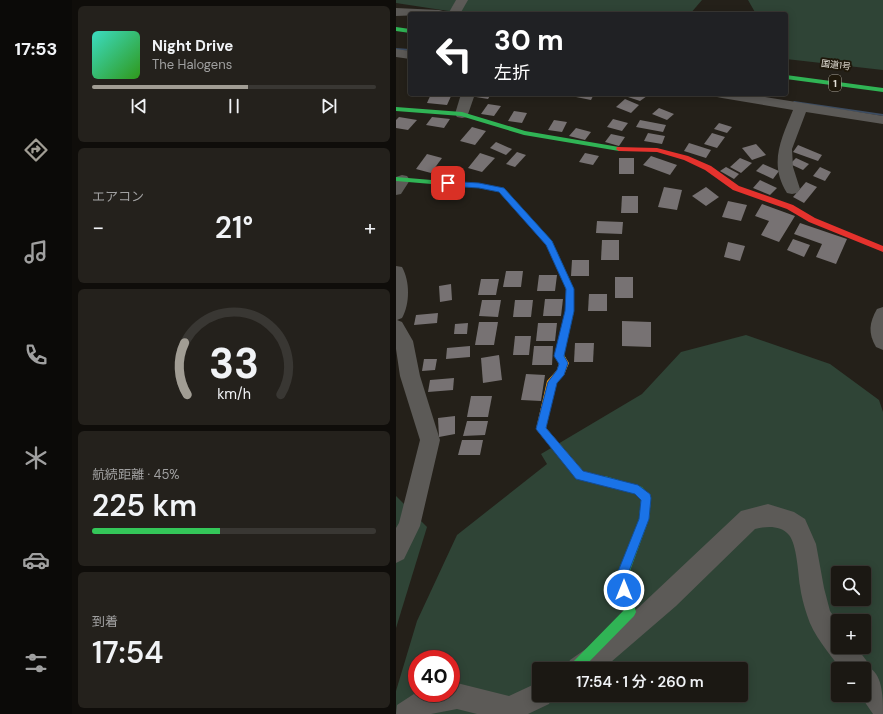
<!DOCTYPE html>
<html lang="ja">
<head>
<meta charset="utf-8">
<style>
  body { margin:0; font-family:"DM Sans","Noto Sans JP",sans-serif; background:#24211c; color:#f1f3f6; height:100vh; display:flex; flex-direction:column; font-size:15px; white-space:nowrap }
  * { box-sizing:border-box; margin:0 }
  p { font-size:13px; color:#a0a0a0 }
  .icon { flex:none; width:22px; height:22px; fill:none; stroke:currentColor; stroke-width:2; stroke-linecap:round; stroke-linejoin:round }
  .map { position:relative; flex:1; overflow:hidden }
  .panel { display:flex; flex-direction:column; gap:6px; padding:6px; background:#0f0d0a; width:324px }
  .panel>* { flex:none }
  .hud { position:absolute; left:12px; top:12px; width:380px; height:84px; border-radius:4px; box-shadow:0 2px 10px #0003,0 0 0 1px #393733; background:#202124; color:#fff; overflow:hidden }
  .tools { position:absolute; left:435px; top:566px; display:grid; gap:8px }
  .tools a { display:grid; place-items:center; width:40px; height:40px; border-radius:4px; background:#1b1813; box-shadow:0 2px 10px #0003,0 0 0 1px #393733; font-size:20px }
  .speed { position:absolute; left:12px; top:650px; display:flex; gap:8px; font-size:20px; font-weight:700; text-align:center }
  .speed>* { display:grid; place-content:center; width:52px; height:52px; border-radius:50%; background:#1b1813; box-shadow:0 2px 10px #0003,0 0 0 1px #393733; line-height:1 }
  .speed .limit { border:6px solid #d22; background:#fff; color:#111 }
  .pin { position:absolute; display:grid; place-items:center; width:34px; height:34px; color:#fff; margin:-17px; border-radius:8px; box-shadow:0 2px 6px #0006 }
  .me { position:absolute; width:44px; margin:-22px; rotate:0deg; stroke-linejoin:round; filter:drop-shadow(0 0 3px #0008) }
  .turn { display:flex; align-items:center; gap:14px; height:84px; padding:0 20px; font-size:18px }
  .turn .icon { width:52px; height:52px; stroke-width:2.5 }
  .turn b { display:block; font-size:28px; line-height:34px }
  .big { font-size:30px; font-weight:600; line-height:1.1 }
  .panel .card { flex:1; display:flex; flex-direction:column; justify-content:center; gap:6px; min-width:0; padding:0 14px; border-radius:6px; background:#24211c }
  .panel .dial { align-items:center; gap:0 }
  .dial svg { height:104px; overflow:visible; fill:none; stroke:#393733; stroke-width:7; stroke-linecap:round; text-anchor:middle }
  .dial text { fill:#f1f3f6; stroke:none }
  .song { display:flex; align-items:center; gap:12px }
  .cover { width:48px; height:48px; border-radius:6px; background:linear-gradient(135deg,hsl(170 70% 55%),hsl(110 70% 35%)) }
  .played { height:4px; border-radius:2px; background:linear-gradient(90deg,#a19d94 55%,#393733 55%) }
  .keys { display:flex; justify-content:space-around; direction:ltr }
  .heat { display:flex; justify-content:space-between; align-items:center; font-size:22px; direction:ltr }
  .charge { height:6px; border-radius:3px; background:linear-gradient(90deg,#34c759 45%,#393733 0) }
  .trip { position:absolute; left:136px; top:662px; width:216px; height:40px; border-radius:4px; background:#1b1813; box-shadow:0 2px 10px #0003,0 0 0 1px #393733; font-weight:600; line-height:40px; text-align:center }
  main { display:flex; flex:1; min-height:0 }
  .tabs { display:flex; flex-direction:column; width:72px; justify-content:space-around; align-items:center; background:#0b0a08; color:#a0a0a0 }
  .tabs .icon { width:28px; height:28px }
  .tabs .selected { color:#a19d94 }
  .tabs b { font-size:18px; color:#f1f3f6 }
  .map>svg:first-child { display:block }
  .green { fill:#2f4436; fill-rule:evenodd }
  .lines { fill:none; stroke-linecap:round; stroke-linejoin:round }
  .stream { fill:#3c4c61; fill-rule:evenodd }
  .building { fill:#777273 }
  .street { fill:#5c5a57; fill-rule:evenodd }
  .fast { fill:#30b455; fill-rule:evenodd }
  .slow { fill:#ff9f0a; fill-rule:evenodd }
  .jam { fill:#e5322d; fill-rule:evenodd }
  .route { fill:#1a73e8; stroke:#114b97 }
  .labels { text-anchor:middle; stroke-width:4; stroke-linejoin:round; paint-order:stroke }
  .far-street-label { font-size:9px; fill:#e5e0d7; stroke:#1f180b }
  .shield { fill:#1f180b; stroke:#aaa49a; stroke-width:1 }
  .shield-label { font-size:10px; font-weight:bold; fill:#e5e0d7 }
</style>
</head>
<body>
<main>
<nav class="tabs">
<b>17:53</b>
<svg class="icon selected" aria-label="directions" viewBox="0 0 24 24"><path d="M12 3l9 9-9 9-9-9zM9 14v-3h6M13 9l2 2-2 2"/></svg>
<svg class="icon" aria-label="music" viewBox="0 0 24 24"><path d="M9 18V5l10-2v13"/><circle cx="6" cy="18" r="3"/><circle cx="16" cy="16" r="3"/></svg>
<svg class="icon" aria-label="phone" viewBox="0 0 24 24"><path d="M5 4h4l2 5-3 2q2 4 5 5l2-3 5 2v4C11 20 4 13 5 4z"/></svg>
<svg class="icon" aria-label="climate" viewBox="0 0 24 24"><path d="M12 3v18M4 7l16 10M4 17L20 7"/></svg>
<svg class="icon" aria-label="car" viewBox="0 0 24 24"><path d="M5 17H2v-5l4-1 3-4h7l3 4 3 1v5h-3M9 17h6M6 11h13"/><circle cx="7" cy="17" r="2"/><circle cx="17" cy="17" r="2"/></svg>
<svg class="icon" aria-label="filters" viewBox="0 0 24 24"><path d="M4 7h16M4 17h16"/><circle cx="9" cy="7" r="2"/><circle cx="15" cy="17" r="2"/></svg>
</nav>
<section class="panel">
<div class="card">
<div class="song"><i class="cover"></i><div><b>Night Drive</b><p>The Halogens</p></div></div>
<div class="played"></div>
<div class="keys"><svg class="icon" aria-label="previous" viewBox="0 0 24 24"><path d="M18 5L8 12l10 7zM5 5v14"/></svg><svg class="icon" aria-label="pause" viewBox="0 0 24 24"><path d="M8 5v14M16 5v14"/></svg><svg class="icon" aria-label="next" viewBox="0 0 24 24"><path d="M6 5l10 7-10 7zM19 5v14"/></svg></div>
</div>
<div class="card"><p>エアコン</p>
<div class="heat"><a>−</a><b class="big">21°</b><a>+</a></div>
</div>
<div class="card dial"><svg viewBox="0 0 100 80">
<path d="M14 69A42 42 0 1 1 86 69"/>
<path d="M14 69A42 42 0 0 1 12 29" stroke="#a19d94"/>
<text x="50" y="56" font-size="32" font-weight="700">33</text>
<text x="50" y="72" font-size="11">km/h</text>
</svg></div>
<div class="card"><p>航続距離 · 45%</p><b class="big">225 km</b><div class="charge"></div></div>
<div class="card"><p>到着</p><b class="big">17:54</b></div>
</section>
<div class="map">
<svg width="487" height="714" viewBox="0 0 487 714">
  <rect width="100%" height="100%" fill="#242019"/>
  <g class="green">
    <path d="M 0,0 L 306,0 L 294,14 L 72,14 L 0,3 Z"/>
    <path d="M 352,0 L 487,0 L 487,70 L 390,59 L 390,14 L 360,14 Z"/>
    <path d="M 350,335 L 434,364 L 483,400 L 487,412 L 487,714 L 0,714 L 0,691 L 21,621 L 61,535 L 151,464 L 145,454 L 246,394 L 285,352 ZM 442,573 L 468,573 L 468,599 L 442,599 ZM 442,621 L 468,621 L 468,647 L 442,647 ZM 21,659 L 55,659 L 55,693 L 21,693 ZM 143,669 L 345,669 L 345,695 L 143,695 ZM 442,669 L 468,669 L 468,695 L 442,695 Z"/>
    <path d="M 0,496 L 31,527 L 0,628 Z"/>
  </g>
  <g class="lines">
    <g class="stream">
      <path d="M 0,48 L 14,49 L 14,51 L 0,50 Z"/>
      <path d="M 398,101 L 487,114 L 487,116 L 399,103 L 397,102 Z"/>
    </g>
  </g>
  <g class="building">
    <path d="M 35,94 L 56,94 L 51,105 L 31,103 Z"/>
    <path d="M 82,94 L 95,94 L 92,99 L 80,97 Z"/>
    <path d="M 182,94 L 198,94 L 195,100 L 180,97 Z"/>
    <path d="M 231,94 L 247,94 L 251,96 L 244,101 L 229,96 Z"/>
    <path d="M 229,99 L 243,105 L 235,113 L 220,107 Z"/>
    <path d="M 92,104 L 105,106 L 98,116 L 85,114 Z"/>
    <path d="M 263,108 L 278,114 L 271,120 L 256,114 Z"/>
    <path d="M 118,111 L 131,113 L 126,123 L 112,121 Z"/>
    <path d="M 3,117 L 21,120 L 12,130 L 0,128 L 0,120 Z"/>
    <path d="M 36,117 L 54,119 L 48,128 L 30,125 Z"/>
    <path d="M 217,119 L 232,123 L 226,131 L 211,127 Z"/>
    <path d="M 158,120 L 171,122 L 166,132 L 152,130 Z"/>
    <path d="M 244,120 L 270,125 L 267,132 L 240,127 Z"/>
    <path d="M 323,123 L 336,127 L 331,133 L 318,129 Z"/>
    <path d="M 76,127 L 90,131 L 79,145 L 64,141 Z"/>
    <path d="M 180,128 L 195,132 L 189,140 L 173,136 Z"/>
    <path d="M 252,133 L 269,136 L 266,144 L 248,141 Z"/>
    <path d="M 316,133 L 329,137 L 321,148 L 308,144 Z"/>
    <path d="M 215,134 L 229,137 L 223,146 L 209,142 Z"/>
    <path d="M 100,142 L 116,149 L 110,155 L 94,148 Z"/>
    <path d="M 293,143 L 315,150 L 310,158 L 288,151 Z"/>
    <path d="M 360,144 L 370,155 L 356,160 L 346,148 Z"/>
    <path d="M 402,145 L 426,155 L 422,161 L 397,152 Z"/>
    <path d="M 121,152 L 130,155 L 119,167 L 110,164 Z"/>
    <path d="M 84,153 L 99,158 L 86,172 L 72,168 Z"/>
    <path d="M 189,153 L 203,156 L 197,165 L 183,162 Z"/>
    <path d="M 31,154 L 46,158 L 35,173 L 20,169 Z"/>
    <path d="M 255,156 L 281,165 L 274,175 L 247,165 Z"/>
    <rect x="223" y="158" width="15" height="16"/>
    <path d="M 344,158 L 356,163 L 345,173 L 334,167 Z"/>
    <path d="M 400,158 L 413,164 L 407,170 L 394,164 Z"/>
    <path d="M 367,164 L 383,171 L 377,179 L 360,171 Z"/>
    <path d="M 330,167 L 343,174 L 338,179 L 324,171 Z"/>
    <path d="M 424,167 L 435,172 L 429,181 L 417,176 Z"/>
    <path d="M 364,180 L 381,188 L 374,195 L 357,188 Z"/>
    <path d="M 410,182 L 421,187 L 408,203 L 397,197 Z"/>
    <path d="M 268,187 L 286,190 L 281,210 L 262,207 Z"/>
    <path d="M 310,187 L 323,197 L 310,206 L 296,196 Z"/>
    <path d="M 226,196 L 242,196 L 242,213 L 225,213 Z"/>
    <path d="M 332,201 L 351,205 L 345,221 L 326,217 Z"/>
    <path d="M 366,204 L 399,216 L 383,242 L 365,235 L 373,221 L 359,216 Z"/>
    <path d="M 201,221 L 227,222 L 226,234 L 200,233 Z"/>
    <path d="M 404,223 L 451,239 L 440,264 L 420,257 L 426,244 L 398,234 Z"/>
    <path d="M 397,239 L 414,245 L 408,257 L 391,250 Z"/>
    <path d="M 206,240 L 223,240 L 223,260 L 205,260 Z"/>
    <path d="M 332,242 L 349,246 L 344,261 L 328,257 Z"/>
    <path d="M 176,260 L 193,260 L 193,276 L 175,276 Z"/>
    <path d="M 110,271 L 127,271 L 125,287 L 107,287 Z"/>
    <path d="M 143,275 L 161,275 L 159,291 L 141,291 Z"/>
    <rect x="219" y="277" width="18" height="21"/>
    <path d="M 85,279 L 103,279 L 100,295 L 82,295 Z"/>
    <path d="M 55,284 L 56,300 L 44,302 L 43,286 Z"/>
    <path d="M 193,294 L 211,294 L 211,311 L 192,311 Z"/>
    <path d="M 149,299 L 167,299 L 165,316 L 147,316 Z"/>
    <path d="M 86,300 L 105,300 L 102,317 L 83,316 Z"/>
    <path d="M 119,300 L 137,300 L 135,317 L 117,317 Z"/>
    <path d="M 42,313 L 41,323 L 18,325 L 20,315 Z"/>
    <path d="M 226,321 L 255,322 L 255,347 L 226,346 Z"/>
    <path d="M 83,322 L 102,322 L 98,345 L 79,345 Z"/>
    <path d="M 72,323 L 71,334 L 58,334 L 59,324 Z"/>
    <path d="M 142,323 L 161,323 L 159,341 L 140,341 Z"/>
    <path d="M 119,336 L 135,336 L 133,355 L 117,355 Z"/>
    <path d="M 179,343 L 198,343 L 197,362 L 178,362 Z"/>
    <path d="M 74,346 L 74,357 L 50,359 L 51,348 Z"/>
    <path d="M 138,346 L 157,346 L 156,365 L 136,365 Z"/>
    <path d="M 103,355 L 106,380 L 87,383 L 85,358 Z"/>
    <path d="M 28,359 L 41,359 L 39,370 L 26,371 Z"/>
    <path d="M 130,374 L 149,375 L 145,401 L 125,400 Z"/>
    <path d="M 58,378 L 57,390 L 32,392 L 34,380 Z"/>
    <path d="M 75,396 L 96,396 L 92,417 L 71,417 Z"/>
    <path d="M 59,416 L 59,434 L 43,437 L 42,418 Z"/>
    <path d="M 71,421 L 92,421 L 89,435 L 67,436 Z"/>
    <path d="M 66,440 L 87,440 L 84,455 L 62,455 Z"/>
  </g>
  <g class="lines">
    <g class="street">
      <path d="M 60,0 L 72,0 L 64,14 L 52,14 Z"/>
      <path d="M 0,8 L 43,10 L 47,11 L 49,14 L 0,16 Z"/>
      <path d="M 0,49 L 14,51 L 14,59 L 0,57 Z"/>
      <path d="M 65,94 L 79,94 L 71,117 L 66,118 L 61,117 L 59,114 Z"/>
      <path d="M 319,94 L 351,94 L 487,116 L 487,124 L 410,112 L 396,149 L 397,167 L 404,189 L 401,193 L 396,194 L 391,193 C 372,163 386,138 397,110 L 326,98 L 321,97 Z"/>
      <path d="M 6,175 L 11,176 L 14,180 L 5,194 L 0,195 L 0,177 Z"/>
      <path d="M 0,266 L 6,267 C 14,281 14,304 6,318 L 1,320 L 6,322 L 17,341 L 24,376 L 44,440 L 24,526 L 8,559 L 0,563 L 0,528 L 3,523 L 24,440 L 4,376 L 0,349 Z"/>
      <path d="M 487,307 L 487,350 L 480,347 C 472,333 473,323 481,309 Z"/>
      <path d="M 372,504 L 398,512 L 409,519 L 420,544 L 428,588 L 434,611 L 442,623 L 442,647 L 460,647 L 470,660 L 474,668 C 487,676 487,699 487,714 L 477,714 L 464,695 L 468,695 L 468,669 L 445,669 C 433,653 417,635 411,615 C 408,606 405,595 404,586 C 402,573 401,545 393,535 C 385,525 370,526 359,529 L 280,606 L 215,662 L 205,669 L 170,669 L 174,660 L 197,644 L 242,608 L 345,511 Z"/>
      <path d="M 143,682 L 143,695 L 157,695 L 153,704 L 132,714 L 81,714 L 61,709 L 35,714 L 0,714 L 1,705 L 21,692 L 55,693 L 55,684 L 61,683 L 113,696 Z"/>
    </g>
    <g class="fast">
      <path d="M 0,27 L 14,29 L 14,33 L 0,31 Z"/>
      <path d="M 390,75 L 487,88 L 487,92 L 390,79 Z"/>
      <path d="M 0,107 L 66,112 L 129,131 L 223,147 L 226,149 L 223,151 L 128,135 L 65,116 L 0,111 Z"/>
      <path d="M 0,177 L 83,184 L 108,188 L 156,241 L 178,289 L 178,311 L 168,355 L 170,358 L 168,361 L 162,361 L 159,356 L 170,311 L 170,289 L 150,244 L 103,192 L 83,188 L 0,181 Z"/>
      <path d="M 209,476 L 246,487 L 255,498 L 253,519 L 231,579 L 240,612 L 238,616 L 186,669 L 172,669 L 174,665 L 228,610 L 219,579 L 243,519 L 245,500 L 239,494 L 205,484 L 204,481 L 205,478 Z"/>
    </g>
    <path class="slow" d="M 165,354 L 168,355 L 173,363 L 168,375 L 160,383 L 150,428 L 187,471 L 213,478 L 214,481 L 213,484 L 209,486 L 180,478 L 140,429 L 151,381 L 161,370 L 163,363 L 160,358 L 162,355 Z"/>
    <path class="jam" d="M 221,147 L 261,148 L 292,156 L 315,166 L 343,186 L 397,205 L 419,218 L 487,246 L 487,252 L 413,222 L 391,209 L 337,190 L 309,170 L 288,160 L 261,152 L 223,151 L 220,149 Z"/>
  </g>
  <path class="route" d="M 50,181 L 83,183 L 108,188 L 156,241 L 178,289 L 178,311 L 168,356 L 172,363 L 168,375 L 161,383 L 150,428 L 187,471 L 242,485 L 254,494 L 255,498 L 253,519 L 230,579 L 234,590 L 232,594 L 228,596 L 224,594 L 219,579 L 243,519 L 245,500 L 239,494 L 180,479 L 140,429 L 152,382 L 161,370 L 163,364 L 158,356 L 169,311 L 170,289 L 150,245 L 103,192 L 83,188 L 52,186 L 49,183 Z"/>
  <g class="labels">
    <g class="far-street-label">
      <text transform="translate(440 65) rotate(7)" y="3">国道1号</text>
    </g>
    <rect class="shield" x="433" y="75" width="12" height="16" rx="3"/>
    <g class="shield-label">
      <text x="439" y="87">1</text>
    </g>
  </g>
</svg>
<div class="tools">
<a><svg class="icon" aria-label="search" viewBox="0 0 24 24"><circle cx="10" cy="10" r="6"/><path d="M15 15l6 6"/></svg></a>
<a>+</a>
<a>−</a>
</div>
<div class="speed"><div class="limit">40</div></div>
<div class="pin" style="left:52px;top:183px;background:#d93025"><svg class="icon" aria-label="arrive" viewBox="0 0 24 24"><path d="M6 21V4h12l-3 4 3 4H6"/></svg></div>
<svg class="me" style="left:228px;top:590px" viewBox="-20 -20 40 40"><circle r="17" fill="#1a73e8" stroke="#fff" stroke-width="3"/><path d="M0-11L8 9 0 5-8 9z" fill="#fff"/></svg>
<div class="trip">17:54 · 1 分 · 260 m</div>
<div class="hud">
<div class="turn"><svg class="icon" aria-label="left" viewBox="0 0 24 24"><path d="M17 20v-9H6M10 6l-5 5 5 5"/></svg><div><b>30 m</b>左折</div></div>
</div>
</div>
</main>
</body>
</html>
